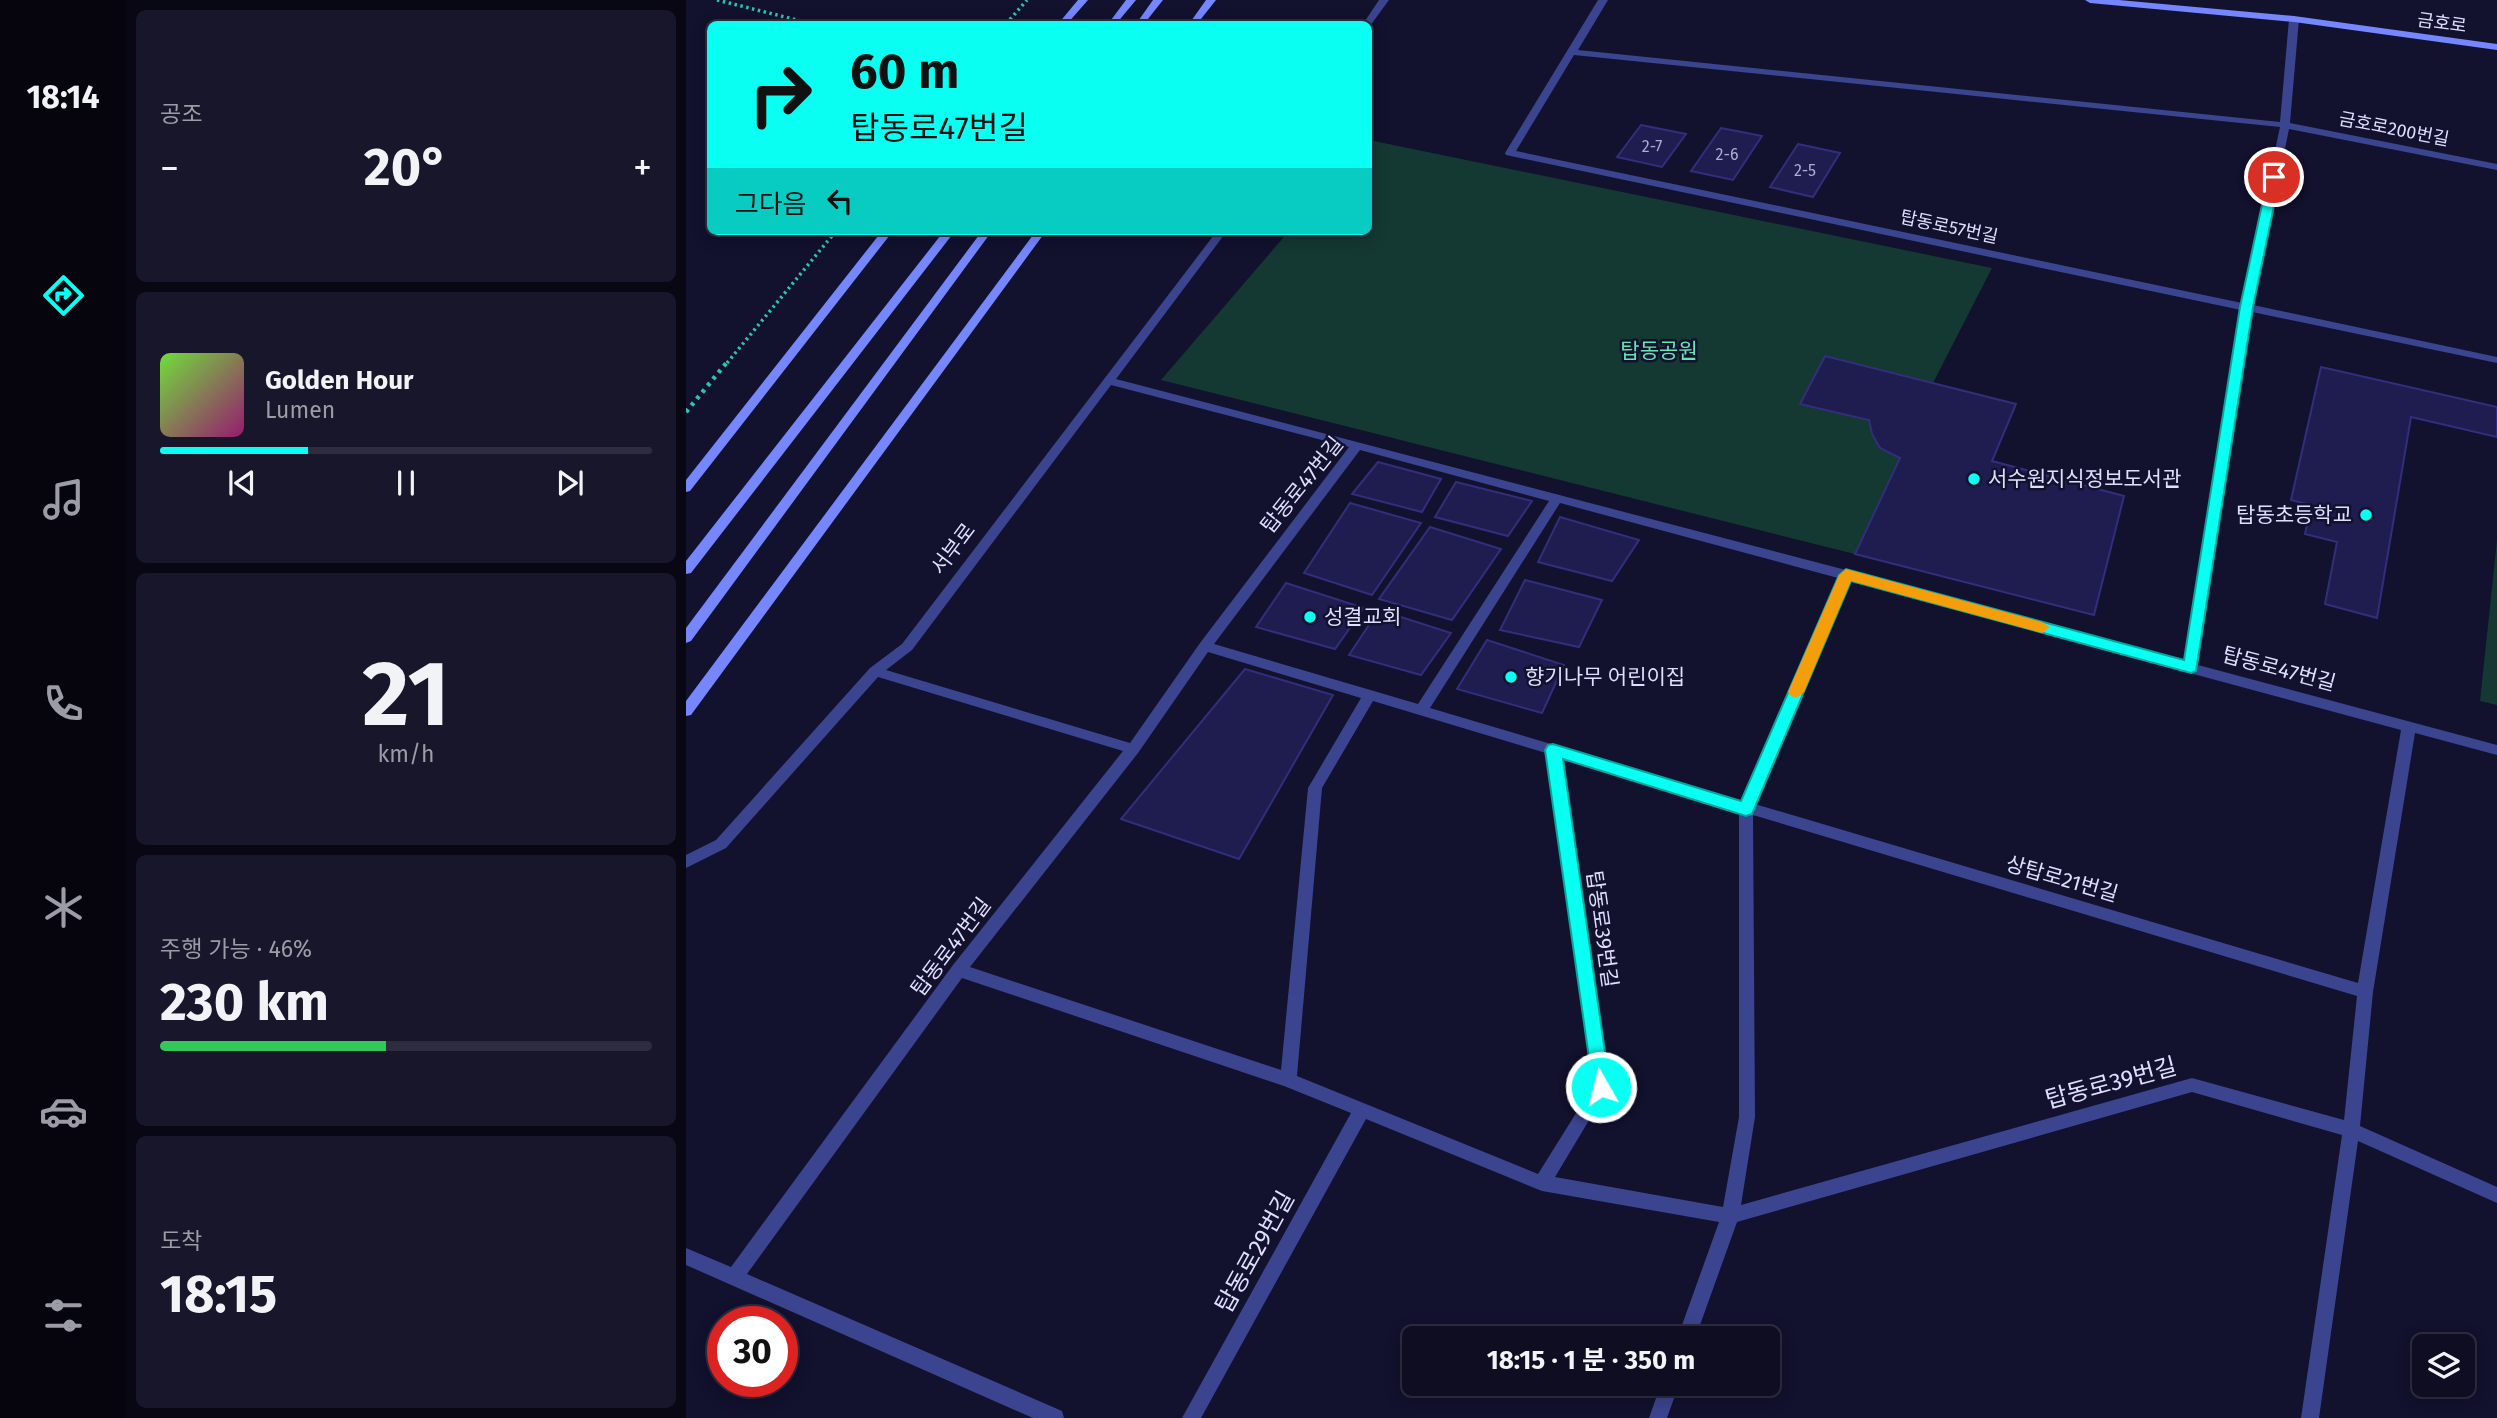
<!DOCTYPE html>
<html lang="ko">
<head>
<meta charset="utf-8">
<style>
  body { margin:0; font-family:"Fira Sans","Noto Sans KR",sans-serif; background:#17162a; color:#f1f3f6; height:100vh; display:flex; flex-direction:column; font-size:26px; white-space:nowrap }
  * { box-sizing:border-box; margin:0 }
  p { font-size:23px; color:#9b9ca5 }
  .icon { flex:none; width:38px; height:38px; fill:none; stroke:currentColor; stroke-width:2; stroke-linecap:round; stroke-linejoin:round }
  .map { position:relative; flex:1; overflow:hidden }
  .details { display:flex; flex-direction:column; gap:10px; padding:10px; background:#080713; width:560px }
  .details>* { flex:none }
  .guide { position:absolute; left:21px; top:21px; width:665px; height:214px; border-radius:10px; box-shadow:0 4px 18px #0003,0 0 0 2px #2e2d40; background:#0afff3; color:#111; overflow:hidden }
  .buttons { position:absolute; left:1726px; top:1334px; display:grid; gap:14px }
  .buttons a { display:grid; place-items:center; width:63px; height:63px; border-radius:10px; background:#0e0d22; box-shadow:0 4px 18px #0003,0 0 0 2px #2e2d40; font-size:35px }
  .speed { position:absolute; left:21px; top:1306px; display:flex; gap:14px; font-size:35px; font-weight:700; text-align:center }
  .speed>* { display:grid; place-content:center; width:91px; height:91px; border-radius:50%; background:#0e0d22; box-shadow:0 4px 18px #0003,0 0 0 2px #2e2d40; line-height:1 }
  .speed .limit { border:10px solid #d22; background:#fff; color:#111 }
  .pin { position:absolute; display:grid; place-items:center; width:60px; height:60px; color:#fff; margin:-30px; border:4px solid #fff; border-radius:50%; box-shadow:0 2px 7px #0007 }
  .me { position:absolute; width:77px; margin:-38px; rotate:352deg; stroke-linejoin:round; filter:drop-shadow(0 0 5px #0008) }
  .turn { display:flex; align-items:center; gap:24px; height:147px; padding:0 28px; font-size:32px }
  .turn .icon { width:91px; height:91px; stroke-width:2.5 }
  .turn b { display:block; font-size:49px; line-height:60px }
  .then { display:flex; align-items:center; height:66px; padding:0 28px; background:#0003; gap:14px; font-size:26px }
  .big { font-size:52px; font-weight:700; line-height:1.1 }
  .details .tile { flex:1; display:flex; flex-direction:column; justify-content:center; gap:10px; min-width:0; padding:0 24px; border-radius:10px; background:#17162a }
  .details .dial { align-items:center; gap:0 }
  .dial b { font-size:91px; line-height:1 }
  .song { display:flex; align-items:center; gap:21px }
  .cover { width:84px; height:84px; border-radius:10px; background:linear-gradient(135deg,hsl(100 70% 55%),hsl(320 70% 35%)) }
  .played { height:7px; border-radius:4px; background:linear-gradient(90deg,#0afff3 30%,#2e2d40 30%) }
  .keys { display:flex; justify-content:space-around; direction:ltr }
  .heat { display:flex; justify-content:space-between; align-items:center; font-size:38px; direction:ltr }
  .charge { height:10px; border-radius:5px; background:linear-gradient(90deg,#34c759 46%,#2e2d40 0) }
  .trip { position:absolute; left:716px; top:1326px; width:378px; height:70px; border-radius:10px; background:#0e0d22; box-shadow:0 4px 18px #0003,0 0 0 2px #2e2d40; font-weight:700; line-height:70px; text-align:center }
  main { display:flex; flex:1; min-height:0 }
  .tabs { display:flex; flex-direction:column; width:126px; justify-content:space-around; align-items:center; background:#06050e; color:#9b9ca5 }
  .tabs .icon { width:49px; height:49px }
  .tabs .current { color:#0afff3 }
  .tabs b { font-size:32px; color:#f1f3f6 }
  .map>svg:first-child { display:block }
  .green { fill:#143832 }
  .building { fill:#1f1d4f; stroke:#322e7c; stroke-width:2 }
  .lines { fill:none; stroke-linecap:round; stroke-linejoin:round }
  .path-far1 { stroke:#2dc4a4; stroke-width:3.5; stroke-dasharray:2.5 3.5; stroke-linecap:butt }
  .path { stroke:#2dc4a4; stroke-width:4.5; stroke-dasharray:3.5 5; stroke-linecap:butt }
  .street { fill:#3b448e; fill-rule:evenodd }
  .secondary { fill:#7586ff; fill-rule:evenodd }
  .route { fill:#0afff3; stroke:#06a69e; stroke-width:2 }
  .slow { fill:#f59e0b }
  .poi-dot { fill:#0afff3; stroke:#12112e; stroke-width:2.5 }
  .labels { text-anchor:middle; stroke-width:5; stroke-linejoin:round; paint-order:stroke }
  .far-number-label { font-size:16px; fill:#aeaed3 }
  .far-street-label { font-size:18px; fill:#dedfff; stroke:#12112e }
  .park-label { font-size:21px; fill:#64e5b2; stroke:#12112e }
  .poi-label { font-size:21px; fill:#dedfff; stroke:#12112e; text-anchor:start }
  .street-label { font-size:21px; fill:#dedfff; stroke:#12112e }
  .near-street-label { font-size:24px; fill:#dedfff; stroke:#12112e }
</style>
</head>
<body>
<main>
<nav class="tabs">
<b>18:14</b>
<svg class="icon current" aria-label="directions" viewBox="0 0 24 24"><path d="M12 3l9 9-9 9-9-9zM9 14v-3h6M13 9l2 2-2 2"/></svg>
<svg class="icon" aria-label="music" viewBox="0 0 24 24"><path d="M9 18V5l10-2v13"/><circle cx="6" cy="18" r="3"/><circle cx="16" cy="16" r="3"/></svg>
<svg class="icon" aria-label="phone" viewBox="0 0 24 24"><path d="M5 4h4l2 5-3 2q2 4 5 5l2-3 5 2v4C11 20 4 13 5 4z"/></svg>
<svg class="icon" aria-label="climate" viewBox="0 0 24 24"><path d="M12 3v18M4 7l16 10M4 17L20 7"/></svg>
<svg class="icon" aria-label="car" viewBox="0 0 24 24"><path d="M5 17H2v-5l4-1 3-4h7l3 4 3 1v5h-3M9 17h6M6 11h13"/><circle cx="7" cy="17" r="2"/><circle cx="17" cy="17" r="2"/></svg>
<svg class="icon" aria-label="filters" viewBox="0 0 24 24"><path d="M4 7h16M4 17h16"/><circle cx="9" cy="7" r="2"/><circle cx="15" cy="17" r="2"/></svg>
</nav>
<section class="details">
<div class="tile"><p>공조</p>
<div class="heat"><a>−</a><b class="big">20°</b><a>+</a></div>
</div>
<div class="tile">
<div class="song"><i class="cover"></i><div><b>Golden Hour</b><p>Lumen</p></div></div>
<div class="played"></div>
<div class="keys"><svg class="icon" aria-label="previous" viewBox="0 0 24 24"><path d="M18 5L8 12l10 7zM5 5v14"/></svg><svg class="icon" aria-label="pause" viewBox="0 0 24 24"><path d="M8 5v14M16 5v14"/></svg><svg class="icon" aria-label="next" viewBox="0 0 24 24"><path d="M6 5l10 7-10 7zM19 5v14"/></svg></div>
</div>
<div class="tile dial"><b>21</b><p>km/h</p></div>
<div class="tile"><p>주행 가능 · 46%</p><b class="big">230 km</b><div class="charge"></div></div>
<div class="tile"><p>도착</p><b class="big">18:15</b></div>
</section>
<div class="map">
<svg width="1811" height="1418" viewBox="0 0 1811 1418">
  <rect width="100%" height="100%" fill="#12112e"/>
  <g class="green">
    <path d="M 683,140 L 1306,268 L 1247,383 L 1140,356 L 1114,403 L 1183,420 C 1188,443 1193,448 1214,458 L 1169,554 L 475,380 L 603,231 L 682,231 Z"/>
    <path d="M 1811,540 L 1811,705 L 1794,701 Z"/>
  </g>
  <g class="building">
    <path d="M 955,125 L 1000,134 L 976,167 L 931,157 Z"/>
    <path d="M 1035,128 L 1076,136 L 1047,180 L 1005,171 Z"/>
    <path d="M 1112,144 L 1154,153 L 1127,197 L 1084,187 Z"/>
    <path d="M 1139,356 L 1330,404 L 1306,461 L 1438,496 L 1408,615 L 1169,554 L 1214,458 L 1194,448 L 1186,434 L 1183,420 L 1114,404 Z"/>
    <path d="M 1635,367 L 1811,407 L 1811,437 L 1725,417 L 1691,618 L 1639,604 L 1651,542 L 1619,534 L 1625,505 L 1605,500 Z"/>
    <path d="M 692,462 L 755,479 L 736,512 L 666,494 Z"/>
    <path d="M 770,482 L 846,501 L 822,536 L 749,517 Z"/>
    <path d="M 664,503 L 735,523 L 686,595 L 618,573 Z"/>
    <path d="M 874,517 L 953,540 L 926,581 L 852,562 Z"/>
    <path d="M 744,527 L 815,549 L 766,620 L 693,599 Z"/>
    <path d="M 839,580 L 916,600 L 893,647 L 814,630 Z"/>
    <path d="M 600,583 L 678,608 L 649,649 L 570,627 Z"/>
    <path d="M 693,610 L 765,633 L 735,675 L 663,655 Z"/>
    <path d="M 801,640 L 878,665 L 856,713 L 771,689 Z"/>
    <path d="M 559,669 L 647,695 L 553,859 L 435,819 Z"/>
  </g>
  <g class="lines">
    <g class="path-far1">
      <path d="M 31,0 L 127,24"/>
      <path d="M 320,24 L 341,0"/>
      <path d="M 41,363 L 150,231"/>
    </g>
    <path class="path" d="M 0,412 L 42,361"/>
    <g class="street">
      <path d="M 693,0 L 703,0 L 684,26 L 677,24 Z"/>
      <path d="M 912,0 L 922,0 L 892,50 L 1594,122 L 1603,19 L 1608,16 L 1613,19 L 1604,123 L 1811,164 L 1811,170 L 1603,129 L 1567,305 L 1811,357 L 1811,363 L 1566,312 L 1512,665 L 1811,745 L 1811,755 L 1729,733 L 1687,992 L 1674,1126 L 1811,1187 L 1811,1203 L 1672,1141 L 1633,1418 L 1615,1418 L 1656,1135 L 1506,1092 L 1051,1222 L 1009,1339 L 991,1339 L 1033,1222 L 856,1191 L 680,1119 L 515,1418 L 496,1418 L 665,1113 L 598,1086 L 276,978 L 61,1274 L 376,1411 L 378,1418 L 347,1418 L 0,1265 L 0,1248 L 45,1267 L 267,965 L 437,751 L 192,677 L 40,848 L 0,868 L 0,855 L 30,840 L 184,668 L 216,644 L 531,231 L 541,231 L 430,379 L 1160,570 L 1499,662 L 1555,310 L 820,155 L 819,153 ZM 888,55 L 1594,127 L 1556,303 L 830,151 ZM 425,385 L 663,447 L 514,643 L 444,743 L 200,670 L 226,650 ZM 674,450 L 863,501 L 732,704 L 528,644 ZM 874,503 L 1152,578 L 1056,801 L 744,708 ZM 1163,581 L 1715,730 L 1672,983 L 1069,804 ZM 522,652 L 675,698 L 622,788 L 595,1070 L 284,967 L 452,753 ZM 687,701 L 860,753 L 907,1086 L 852,1174 L 611,1076 L 636,788 ZM 875,758 L 1053,811 L 1053,1117 L 1037,1207 L 869,1177 L 923,1087 ZM 1067,815 L 1671,996 L 1658,1120 L 1506,1078 L 1055,1205 L 1069,1117 Z"/>
      <path d="M 975,1384 L 993,1384 L 981,1418 L 963,1418 Z"/>
    </g>
    <g class="secondary">
      <path d="M 392,0 L 402,0 L 381,24 L 372,24 Z"/>
      <path d="M 440,0 L 450,0 L 430,24 L 422,24 Z"/>
      <path d="M 467,0 L 477,0 L 458,24 L 450,24 Z"/>
      <path d="M 520,0 L 530,0 L 511,24 L 503,24 Z"/>
      <path d="M 1399,0 L 1433,0 L 1608,16 L 1811,44 L 1811,50 L 1608,22 L 1404,3 Z"/>
      <path d="M 196,231 L 207,231 L 4,491 L 0,492 L 0,480 Z"/>
      <path d="M 258,231 L 269,231 L 5,573 L 0,574 L 0,561 Z"/>
      <path d="M 296,231 L 306,231 L 5,641 L 0,643 L 0,628 Z"/>
      <path d="M 350,231 L 360,231 L 5,715 L 0,716 L 0,701 Z"/>
    </g>
  </g>
  <path class="route" d="M 1588,174 L 1594,177 L 1567,307 L 1510,671 L 1505,673 L 1165,581 L 1066,814 L 1060,816 L 877,759 L 924,1087 L 922,1093 L 915,1095 L 908,1093 L 859,750 L 862,745 L 867,744 L 1055,801 L 1153,575 L 1160,569 L 1498,660 L 1554,307 L 1582,177 Z"/>
  <path class="slow" d="M 1160,569 L 1356,622 L 1364,627 L 1356,633 L 1165,581 L 1118,692 L 1110,698 L 1105,696 L 1102,692 L 1153,575 Z"/>
  <g class="poi-dot">
    <circle cx="1288" cy="479" r="7"/>
    <circle cx="1680" cy="515" r="7"/>
    <circle cx="624" cy="617" r="7"/>
    <circle cx="825" cy="677" r="7"/>
  </g>
  <g class="labels">
    <g class="far-number-label">
      <text x="966" y="152">2-7</text>
      <text x="1041" y="160">2-6</text>
      <text x="1119" y="176">2-5</text>
    </g>
    <g class="far-street-label">
      <text transform="translate(1756 23) rotate(8)" y="6">금호로</text>
      <text transform="translate(1708 129) rotate(11)" y="6">금호로200번길</text>
      <text transform="translate(1263 227) rotate(12)" y="6">탑동로57번길</text>
    </g>
    <g class="park-label">
      <text x="973" y="358">탑동공원</text>
    </g>
    <g class="poi-label">
      <text x="1302" y="486">서수원지식정보도서관</text>
      <text x="1666" y="522" text-anchor="end">탑동초등학교</text>
      <text x="638" y="624">성결교회</text>
      <text x="839" y="684">향기나무 어린이집</text>
    </g>
    <g class="street-label">
      <text transform="translate(616 485) rotate(-51)" y="7">탑동로47번길</text>
      <text transform="translate(267 549) rotate(-53)" y="7">서부로</text>
      <text transform="translate(1593 669) rotate(15)" y="7">탑동로47번길</text>
      <text transform="translate(1376 879) rotate(16)" y="7">상탑로21번길</text>
      <text transform="translate(916 929) rotate(82)" y="7">탑동로39번길</text>
      <text transform="translate(265 947) rotate(-53)" y="7">탑동로47번길</text>
    </g>
    <g class="near-street-label">
      <text transform="translate(1425 1083) rotate(-15)" y="8">탑동로39번길</text>
      <text transform="translate(569 1252) rotate(-61)" y="8">탑동로29번길</text>
    </g>
  </g>
</svg>
<div class="buttons">
<a><svg class="icon" aria-label="layers" viewBox="0 0 24 24"><path d="M12 4l9 5-9 5-9-5zM3 14l9 5 9-5"/></svg></a>
</div>
<div class="speed"><div class="limit">30</div></div>
<div class="pin" style="left:1588px;top:177px;background:#d93025"><svg class="icon" aria-label="arrive" viewBox="0 0 24 24"><path d="M6 21V4h12l-3 4 3 4H6"/></svg></div>
<svg class="me" style="left:915px;top:1087px" viewBox="-20 -20 40 40"><circle r="17" fill="#0afff3" stroke="#fff" stroke-width="3"/><path d="M0-11L8 9 0 5-8 9z" fill="#fff"/></svg>
<div class="trip">18:15 · 1 분 · 350 m</div>
<div class="guide">
<div class="turn"><svg class="icon" aria-label="right" viewBox="0 0 24 24"><path d="M7 20v-9h11M14 6l5 5-5 5"/></svg><div><b>60 m</b>탑동로47번길</div></div>
<div class="then">그다음<svg class="icon" aria-label="left" viewBox="0 0 24 24"><path d="M17 20v-9H6M10 6l-5 5 5 5"/></svg></div>
</div>
</div>
</main>
</body>
</html>
